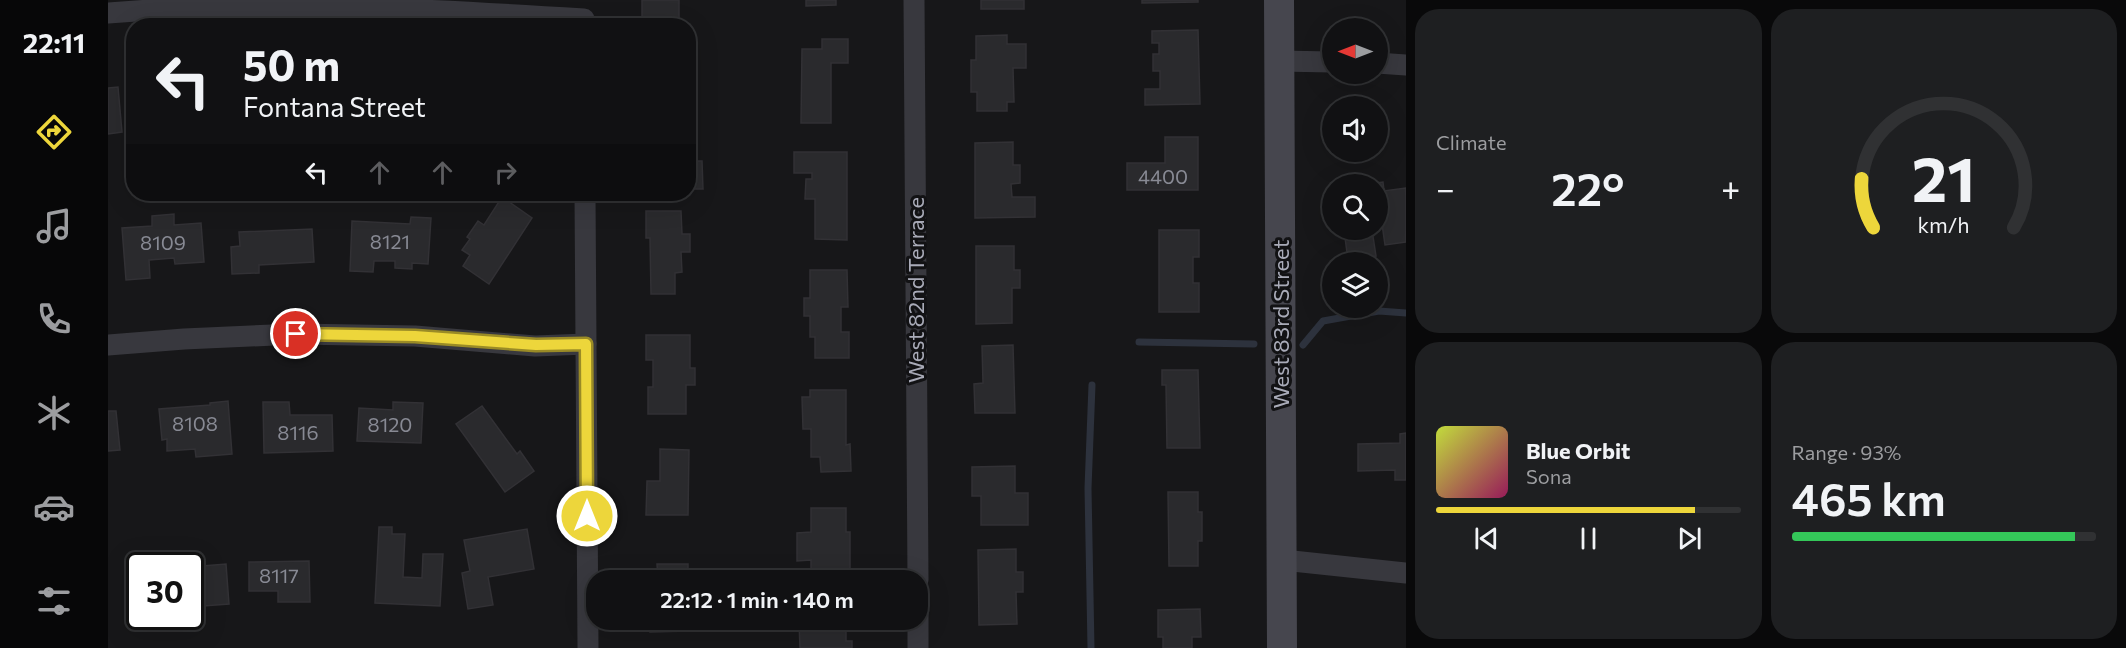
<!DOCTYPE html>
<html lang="en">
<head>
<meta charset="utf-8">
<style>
  body { margin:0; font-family:Commissioner,sans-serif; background:#1e1f21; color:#f1f3f6; height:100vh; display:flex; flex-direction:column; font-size:22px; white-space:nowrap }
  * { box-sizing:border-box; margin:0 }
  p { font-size:20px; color:#9c9da0 }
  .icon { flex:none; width:33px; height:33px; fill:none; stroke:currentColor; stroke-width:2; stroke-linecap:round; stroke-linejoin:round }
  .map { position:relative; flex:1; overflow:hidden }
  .side { display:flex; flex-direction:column; gap:9px; padding:9px; background:#09090a; width:720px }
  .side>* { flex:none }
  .hud { position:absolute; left:18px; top:18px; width:570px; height:183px; border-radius:24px; box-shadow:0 6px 24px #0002,0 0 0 2px #303133; background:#111113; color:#f1f3f6; overflow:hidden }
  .needle { width:39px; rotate:270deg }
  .tools { position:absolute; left:1214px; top:18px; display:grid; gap:12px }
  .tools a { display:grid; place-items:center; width:66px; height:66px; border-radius:50%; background:#111113; box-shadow:0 6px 24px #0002,0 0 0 2px #303133; font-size:30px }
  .speed { position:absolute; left:18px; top:552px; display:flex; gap:12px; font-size:30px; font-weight:700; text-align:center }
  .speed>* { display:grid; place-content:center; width:78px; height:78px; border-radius:50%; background:#111113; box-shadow:0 6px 24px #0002,0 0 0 2px #303133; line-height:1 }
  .speed .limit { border:3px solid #111; border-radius:9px; background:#fff; color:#111 }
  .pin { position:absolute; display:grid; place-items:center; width:51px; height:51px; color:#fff; margin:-26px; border:3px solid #fff; border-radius:50%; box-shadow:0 2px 6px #0007 }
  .me { position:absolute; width:66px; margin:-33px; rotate:0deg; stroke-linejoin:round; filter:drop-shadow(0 0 4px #0008) }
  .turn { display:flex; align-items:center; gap:21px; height:126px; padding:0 18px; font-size:27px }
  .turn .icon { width:78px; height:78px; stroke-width:2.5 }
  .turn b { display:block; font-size:42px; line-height:51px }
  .lanes { display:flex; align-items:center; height:57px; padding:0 18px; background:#0003; justify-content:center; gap:30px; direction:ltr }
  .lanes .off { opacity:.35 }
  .big { font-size:45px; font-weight:600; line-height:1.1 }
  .side .card { flex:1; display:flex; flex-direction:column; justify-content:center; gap:9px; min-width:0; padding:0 21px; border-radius:24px; background:#1e1f21 }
  .side .dial { align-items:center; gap:0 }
  .dial svg { height:156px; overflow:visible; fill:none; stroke:#303133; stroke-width:7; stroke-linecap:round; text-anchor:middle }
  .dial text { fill:#f1f3f6; stroke:none }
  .song { display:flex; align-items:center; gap:18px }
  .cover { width:72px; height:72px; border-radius:9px; background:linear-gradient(135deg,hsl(70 70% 55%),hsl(330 70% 35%)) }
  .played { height:6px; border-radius:3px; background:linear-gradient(90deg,#edd63b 85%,#303133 85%) }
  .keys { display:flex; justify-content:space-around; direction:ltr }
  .heat { display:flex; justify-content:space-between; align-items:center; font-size:33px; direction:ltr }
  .charge { height:9px; border-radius:4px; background:linear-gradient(90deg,#34c759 93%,#303133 0) }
  .side .tiles { flex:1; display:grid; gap:9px; grid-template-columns:repeat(2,1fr) }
  .trip { position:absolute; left:478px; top:570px; width:342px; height:60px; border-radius:24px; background:#111113; box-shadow:0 6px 24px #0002,0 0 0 2px #303133; font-weight:600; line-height:60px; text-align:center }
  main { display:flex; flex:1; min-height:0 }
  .tab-bar { display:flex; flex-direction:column; width:108px; justify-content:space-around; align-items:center; background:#070708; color:#9c9da0 }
  .tab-bar .icon { width:42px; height:42px }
  .tab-bar .on { color:#edd63b }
  .tab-bar b { font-size:27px; color:#f1f3f6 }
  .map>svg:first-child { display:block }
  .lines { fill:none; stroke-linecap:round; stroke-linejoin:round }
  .stream { stroke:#2d323d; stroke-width:7 }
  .building { fill:#2a2a2d; stroke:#323135; stroke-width:1.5 }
  .street { stroke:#38383e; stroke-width:21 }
  .secondary { stroke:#46464e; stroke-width:30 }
  .route-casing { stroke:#9a8b26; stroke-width:15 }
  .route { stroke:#edd63b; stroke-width:10 }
  .labels { text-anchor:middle; stroke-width:6; stroke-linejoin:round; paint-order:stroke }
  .number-label { font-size:20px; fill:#888a94 }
  .street-label { font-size:22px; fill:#a9abb8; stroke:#121214 }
</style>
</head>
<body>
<main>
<nav class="tab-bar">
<b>22:11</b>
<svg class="icon on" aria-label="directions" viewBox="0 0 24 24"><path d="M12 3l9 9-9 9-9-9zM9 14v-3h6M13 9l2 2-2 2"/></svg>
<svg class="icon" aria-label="music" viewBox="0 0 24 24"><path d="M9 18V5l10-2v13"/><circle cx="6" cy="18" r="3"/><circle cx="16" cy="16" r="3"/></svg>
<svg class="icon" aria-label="phone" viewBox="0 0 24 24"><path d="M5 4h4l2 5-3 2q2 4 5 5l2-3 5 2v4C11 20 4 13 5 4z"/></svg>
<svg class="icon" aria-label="climate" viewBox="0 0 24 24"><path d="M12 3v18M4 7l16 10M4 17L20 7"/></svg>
<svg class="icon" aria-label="car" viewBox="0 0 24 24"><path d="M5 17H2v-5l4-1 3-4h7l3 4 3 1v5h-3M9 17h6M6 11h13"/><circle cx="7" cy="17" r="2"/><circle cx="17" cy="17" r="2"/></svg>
<svg class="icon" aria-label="filters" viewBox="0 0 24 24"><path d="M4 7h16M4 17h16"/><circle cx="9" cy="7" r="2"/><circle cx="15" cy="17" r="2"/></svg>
</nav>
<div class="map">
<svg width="1298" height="648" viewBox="0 0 1298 648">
  <rect width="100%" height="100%" fill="#171719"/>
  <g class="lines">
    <g class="stream">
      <path d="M 1031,342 L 1146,344"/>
      <path d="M 1195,345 L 1215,321 L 1271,311 L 1298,313"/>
      <path d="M 983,648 L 980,488 L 984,385"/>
    </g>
  </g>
  <g class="building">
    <rect x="534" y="0" width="37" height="26"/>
    <path d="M 698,0 L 728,0 L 728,5 L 698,6 Z"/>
    <rect x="873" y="0" width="43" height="9"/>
    <path d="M 1034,0 L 1090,0 L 1090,2 L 1034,3 Z"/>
    <path d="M 1090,30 L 1092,104 L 1037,105 L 1037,89 L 1052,89 L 1052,71 L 1045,71 L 1045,54 L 1051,54 L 1051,43 L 1044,43 L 1044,31 Z"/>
    <path d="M 899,35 L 899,44 L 918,44 L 918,68 L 905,68 L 906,102 L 899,102 L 899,111 L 869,111 L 869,92 L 863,92 L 863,60 L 868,60 L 868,36 Z"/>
    <path d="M 714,39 L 740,39 L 740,63 L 723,63 L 723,123 L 693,123 L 694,49 L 714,49 Z"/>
    <path d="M 10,87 L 14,132 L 0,134 L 0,88 Z"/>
    <path d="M 1057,137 L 1090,137 L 1090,190 L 1019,190 L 1019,163 L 1057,163 Z"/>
    <path d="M 905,142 L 905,165 L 912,165 L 912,183 L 903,184 L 904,197 L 927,197 L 927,217 L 867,218 L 867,143 Z"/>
    <path d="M 686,152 L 739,152 L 739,240 L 707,239 L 707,199 L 697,199 L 698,179 L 704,179 L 704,173 L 686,173 Z"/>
    <path d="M 580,161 L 594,161 L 595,189 L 580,189 Z"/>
    <path d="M 1275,182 L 1276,191 L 1298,188 L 1298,242 L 1277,245 L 1274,224 L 1269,225 L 1269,184 L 1261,184 Z"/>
    <path d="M 394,197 L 424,218 L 381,284 L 355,266 L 362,255 L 354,250 L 362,239 L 359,237 L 370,221 L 376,225 Z"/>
    <path d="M 538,211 L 573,211 L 574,234 L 582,234 L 582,252 L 573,252 L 574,272 L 567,273 L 567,294 L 543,294 L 542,238 L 538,238 Z"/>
    <path d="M 66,214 L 66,225 L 93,223 L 96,262 L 67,264 L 66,258 L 41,260 L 42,278 L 18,280 L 14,228 L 44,226 L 44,216 Z"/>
    <path d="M 303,217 L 323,218 L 320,264 L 304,263 L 304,269 L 287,268 L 287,261 L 266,261 L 265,272 L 242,271 L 244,221 L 302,224 Z"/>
    <path d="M 204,229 L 206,262 L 151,265 L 151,273 L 124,274 L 123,247 L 132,246 L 131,232 Z"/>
    <path d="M 1051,230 L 1091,230 L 1091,257 L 1085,257 L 1085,283 L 1091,283 L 1091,312 L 1051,312 Z"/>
    <path d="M 1236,230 L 1264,230 L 1268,256 L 1240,260 Z"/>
    <path d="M 868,246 L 906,246 L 906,270 L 912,270 L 912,288 L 904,288 L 904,323 L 868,324 Z"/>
    <path d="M 702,270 L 739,270 L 740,307 L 733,307 L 733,332 L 741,332 L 741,358 L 707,358 L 707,337 L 702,337 L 702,316 L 696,316 L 696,298 L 702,298 Z"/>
    <path d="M 538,335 L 582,335 L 582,368 L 587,368 L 587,385 L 578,385 L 578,414 L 540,414 L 540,387 L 545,387 L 545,360 L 538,360 Z"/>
    <path d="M 905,345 L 907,413 L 867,413 L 866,384 L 875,383 L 874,346 Z"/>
    <path d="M 1054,370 L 1090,370 L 1092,448 L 1059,448 L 1058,385 L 1054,385 Z"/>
    <path d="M 702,390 L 738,390 L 738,445 L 742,444 L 743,471 L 713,472 L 712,457 L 703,457 L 703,429 L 695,429 L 694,397 L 702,397 Z"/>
    <path d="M 120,401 L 124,454 L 88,457 L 87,449 L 59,451 L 59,439 L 54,440 L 51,409 L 102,405 L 102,403 Z"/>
    <path d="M 155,402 L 181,402 L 182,415 L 224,415 L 225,451 L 156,453 Z"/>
    <path d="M 285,402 L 315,403 L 313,443 L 249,441 L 251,408 L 285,410 Z"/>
    <path d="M 374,406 L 409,454 L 412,451 L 426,471 L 397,492 L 348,424 Z"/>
    <path d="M 0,411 L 8,411 L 12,450 L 0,451 Z"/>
    <path d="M 1298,433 L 1298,480 L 1287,480 L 1287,470 L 1250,471 L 1250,444 L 1292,443 L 1292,434 Z"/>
    <path d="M 552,449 L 581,450 L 580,515 L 538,515 L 539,481 L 552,481 Z"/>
    <path d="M 907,466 L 907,493 L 920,493 L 920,525 L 873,525 L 873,496 L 864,496 L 864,467 Z"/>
    <path d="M 1060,492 L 1090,492 L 1090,512 L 1094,512 L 1094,541 L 1090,541 L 1090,566 L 1061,566 Z"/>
    <path d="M 703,508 L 738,508 L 738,532 L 742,532 L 742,580 L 703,580 L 703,560 L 689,561 L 689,533 L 703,532 Z"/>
    <path d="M 271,527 L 284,527 L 284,534 L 297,534 L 295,577 L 314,578 L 315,554 L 335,554 L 332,606 L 267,603 Z"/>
    <path d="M 419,529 L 426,569 L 380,577 L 385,605 L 360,609 L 354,573 L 362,571 L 356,540 Z"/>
    <path d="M 908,549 L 908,572 L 915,572 L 915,592 L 908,592 L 909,624 L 871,625 L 870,550 Z"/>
    <path d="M 201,561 L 202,602 L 170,602 L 170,591 L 141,591 L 141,562 Z"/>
    <path d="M 118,564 L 121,604 L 82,607 L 82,567 Z"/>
    <path d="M 549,564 L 580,564 L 580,580 L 550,580 Z"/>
    <path d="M 1092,609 L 1093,637 L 1084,637 L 1084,648 L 1055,648 L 1055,637 L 1050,637 L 1050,610 Z"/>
    <path d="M 542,620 L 581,620 L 581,631 L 542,632 Z"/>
    <path d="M 691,622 L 738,622 L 738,641 L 744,641 L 744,648 L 692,648 Z"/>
  </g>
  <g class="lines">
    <g class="street">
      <path d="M 806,0 L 810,580"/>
      <path d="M 0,13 C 157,0 318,9 476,19"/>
      <path d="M 1171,61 L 1224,62"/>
      <path d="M 1269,63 L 1298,65"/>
      <path d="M 477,194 L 480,648"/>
      <path d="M 0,345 L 76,339 L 188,334 L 307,336 L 427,346 L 478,344"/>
      <path d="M 1175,560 L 1298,573"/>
      <path d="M 810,609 L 810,648"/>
    </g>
    <path class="secondary" d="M 1171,0 L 1174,648"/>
  </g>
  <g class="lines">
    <defs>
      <path id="route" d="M 188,334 L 307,336 L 428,345 L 478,344 L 479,516"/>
    </defs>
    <use href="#route" class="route-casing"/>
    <use href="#route" class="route"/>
  </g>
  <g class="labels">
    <g class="number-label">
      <text x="1055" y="184">4400</text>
      <text x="282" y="249">8121</text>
      <text x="55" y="250">8109</text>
      <text x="87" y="431">8108</text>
      <text x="282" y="432">8120</text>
      <text x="190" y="440">8116</text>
      <text x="171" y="583">8117</text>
    </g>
    <g class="street-label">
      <text transform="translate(808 290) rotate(-90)" y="8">West 82nd Terrace</text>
      <text transform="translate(1173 324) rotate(-90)" y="8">West 83rd Street</text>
    </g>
  </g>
</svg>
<div class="tools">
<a><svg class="needle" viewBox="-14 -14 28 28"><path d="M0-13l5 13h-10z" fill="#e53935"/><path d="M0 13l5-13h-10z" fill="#9c9da0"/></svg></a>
<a><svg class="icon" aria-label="sound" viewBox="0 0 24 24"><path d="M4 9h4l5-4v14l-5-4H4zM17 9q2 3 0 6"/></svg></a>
<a><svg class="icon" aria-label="search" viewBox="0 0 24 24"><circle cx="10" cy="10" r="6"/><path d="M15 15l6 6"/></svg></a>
<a><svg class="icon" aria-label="layers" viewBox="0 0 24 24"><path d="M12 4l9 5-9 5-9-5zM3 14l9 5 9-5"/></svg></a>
</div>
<div class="speed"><div class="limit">30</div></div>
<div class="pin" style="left:188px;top:334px;background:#d93025"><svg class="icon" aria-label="arrive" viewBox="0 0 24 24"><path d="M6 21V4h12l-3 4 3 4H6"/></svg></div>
<svg class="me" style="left:479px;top:516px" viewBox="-20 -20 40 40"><circle r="17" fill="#edd63b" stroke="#fff" stroke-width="3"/><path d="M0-11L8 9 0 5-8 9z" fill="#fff"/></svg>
<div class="trip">22:12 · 1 min · 140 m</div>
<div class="hud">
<div class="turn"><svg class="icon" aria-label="left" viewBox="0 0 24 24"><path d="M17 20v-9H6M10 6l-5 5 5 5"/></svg><div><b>50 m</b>Fontana Street</div></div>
<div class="lanes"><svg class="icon" aria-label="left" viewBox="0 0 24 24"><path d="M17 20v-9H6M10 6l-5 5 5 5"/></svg><svg class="icon off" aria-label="ahead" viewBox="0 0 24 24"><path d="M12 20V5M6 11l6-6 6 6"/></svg><svg class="icon off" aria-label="ahead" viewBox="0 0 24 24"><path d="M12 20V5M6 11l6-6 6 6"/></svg><svg class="icon off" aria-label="right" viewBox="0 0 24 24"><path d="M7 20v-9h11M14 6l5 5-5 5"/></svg></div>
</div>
</div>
<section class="side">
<div class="tiles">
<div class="card"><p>Climate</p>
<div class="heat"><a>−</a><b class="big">22°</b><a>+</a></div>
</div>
<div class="card dial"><svg viewBox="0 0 100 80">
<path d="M14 69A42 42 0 1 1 86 69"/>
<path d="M14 69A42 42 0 0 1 8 44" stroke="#edd63b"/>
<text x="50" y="56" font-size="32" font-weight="700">21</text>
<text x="50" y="72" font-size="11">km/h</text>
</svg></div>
<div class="card">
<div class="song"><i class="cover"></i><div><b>Blue Orbit</b><p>Sona</p></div></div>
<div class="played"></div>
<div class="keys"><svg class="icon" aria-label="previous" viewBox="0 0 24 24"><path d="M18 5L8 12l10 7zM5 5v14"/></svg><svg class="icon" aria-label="pause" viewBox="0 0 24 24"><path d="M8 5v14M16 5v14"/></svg><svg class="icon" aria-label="next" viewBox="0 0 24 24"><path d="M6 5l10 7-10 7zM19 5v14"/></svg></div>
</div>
<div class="card"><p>Range · 93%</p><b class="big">465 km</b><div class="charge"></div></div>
</div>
</section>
</main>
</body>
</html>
